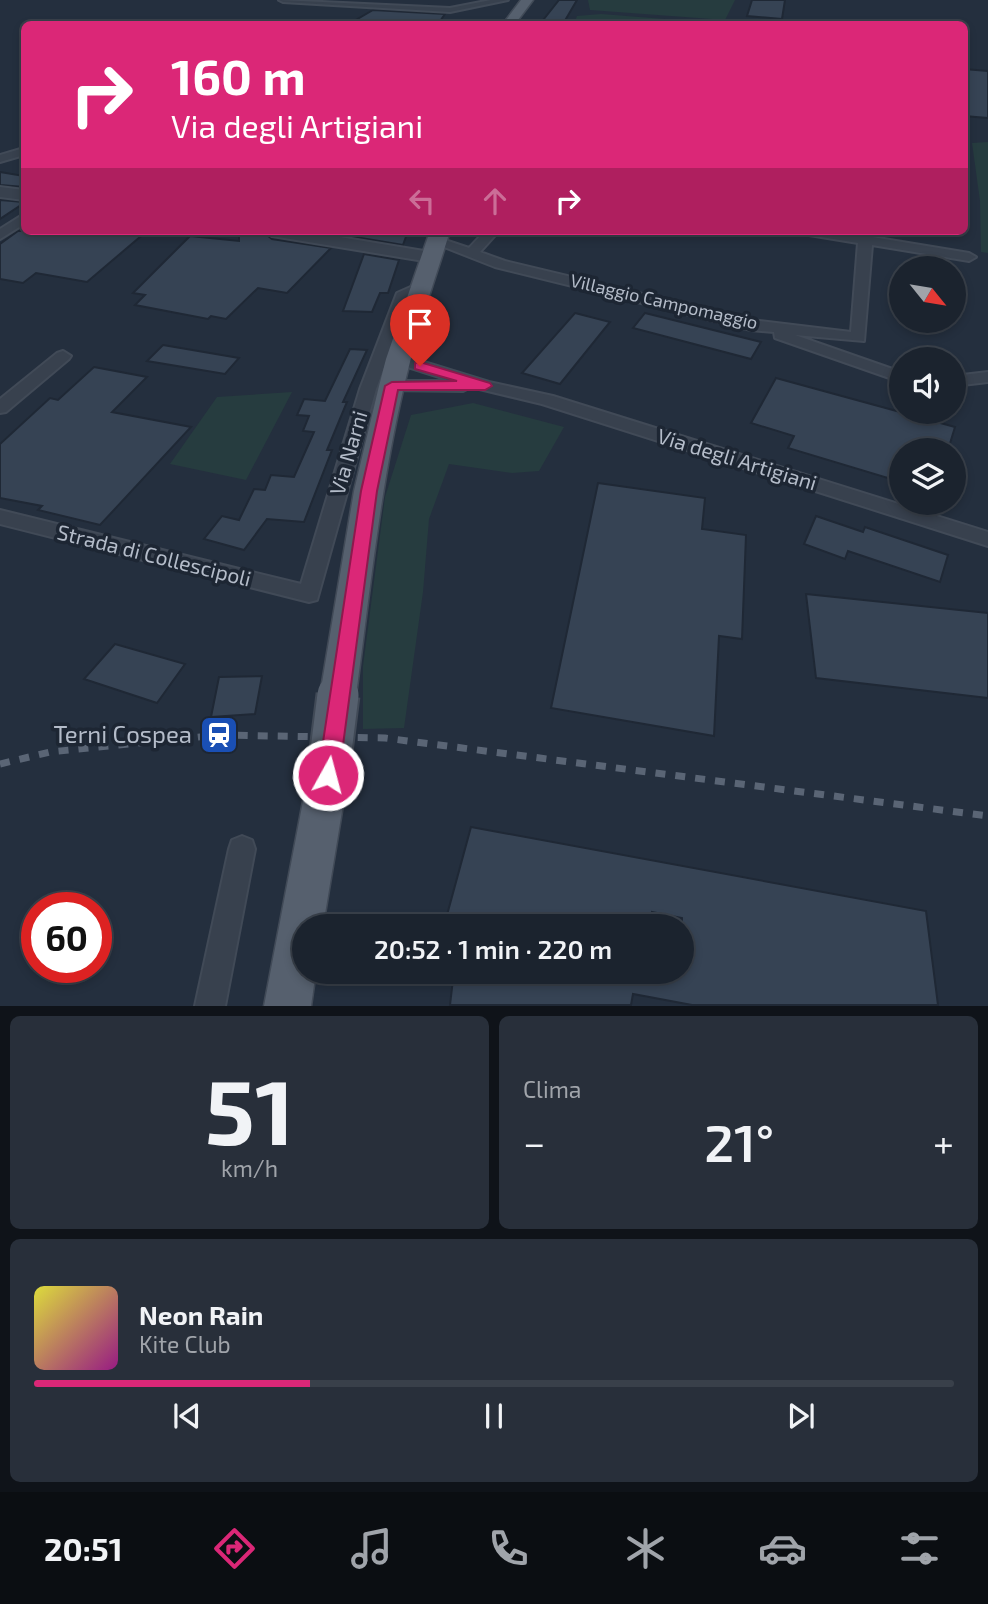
<!DOCTYPE html>
<html lang="it">
<head>
<meta charset="utf-8">
<style>
  body { margin:0; font-family:"Exo 2",sans-serif; background:#282f3a; color:#f1f3f6; height:100vh; display:flex; flex-direction:column; font-size:26px; white-space:nowrap }
  * { box-sizing:border-box; margin:0 }
  p { font-size:23px; color:#a0a4aa }
  .icon { flex:none; width:38px; height:38px; fill:none; stroke:currentColor; stroke-width:2; stroke-linecap:round; stroke-linejoin:round }
  .map { position:relative; height:1006px; overflow:hidden }
  .side { display:flex; flex-direction:column; gap:10px; padding:10px; background:#0f1319; flex:1 }
  .side>* { flex:none }
  .top-card { position:absolute; left:21px; top:21px; width:947px; height:214px; border-radius:10px; box-shadow:0 4px 10px #0003,0 0 0 2px #39404a; background:#db2777; color:#fff; overflow:hidden }
  .needle { width:46px; rotate:120deg }
  .fabs { position:absolute; left:889px; top:256px; display:grid; gap:14px }
  .fabs a { display:grid; place-items:center; width:77px; height:77px; border-radius:50%; background:#1b232e; box-shadow:0 4px 10px #0003,0 0 0 2px #39404a; font-size:35px }
  .speed { position:absolute; left:21px; top:892px; display:flex; gap:14px; font-size:35px; font-weight:700; text-align:center }
  .speed>* { display:grid; place-content:center; width:91px; height:91px; border-radius:50%; background:#1b232e; box-shadow:0 4px 10px #0003,0 0 0 2px #39404a; line-height:1 }
  .speed .limit { border:10px solid #d22; background:#fff; color:#111 }
  .pin { position:absolute; display:grid; place-items:center; width:60px; height:60px; color:#fff; margin:-72px -30px; border-radius:50% 50% 50% 0; rotate:-45deg; box-shadow:0 0 7px #0007 }
  .pin .icon { rotate:45deg }
  .me { position:absolute; width:77px; margin:-38px; rotate:7deg; stroke-linejoin:round; filter:drop-shadow(0 0 5px #0008) }
  .turn { display:flex; align-items:center; gap:24px; height:147px; padding:0 35px; font-size:32px }
  .turn .icon { width:91px; height:91px; stroke-width:2.5 }
  .turn b { display:block; font-size:49px; line-height:60px }
  .lanes { display:flex; align-items:center; height:66px; padding:0 35px; background:#0003; justify-content:center; gap:35px; direction:ltr }
  .lanes .off { opacity:.35 }
  .big { font-size:52px; font-weight:600; line-height:1.1 }
  .side .tile { flex:1; display:flex; flex-direction:column; justify-content:center; gap:10px; min-width:0; padding:0 24px; border-radius:10px; background:#282f3a }
  .side .dial { align-items:center; gap:0 }
  .dial b { font-size:91px; line-height:1 }
  .song { display:flex; align-items:center; gap:21px }
  .cover { width:84px; height:84px; border-radius:10px; background:linear-gradient(135deg,hsl(60 70% 55%),hsl(310 70% 35%)) }
  .played { height:7px; border-radius:4px; background:linear-gradient(90deg,#db2777 30%,#39404a 30%) }
  .keys { display:flex; justify-content:space-around; direction:ltr }
  .heat { display:flex; justify-content:space-between; align-items:center; font-size:38px; direction:ltr }
  .side .tiles { flex:1; display:grid; gap:10px; grid-template-columns:1fr 1fr }
  .tile:last-child { grid-column:span 2 }
  .trip { position:absolute; left:292px; top:914px; width:402px; height:70px; border-radius:35px; background:#1b232e; box-shadow:0 4px 10px #0003,0 0 0 2px #39404a; font-weight:600; line-height:70px; text-align:center }
  .tab-bar { display:flex; height:112px; justify-content:space-around; align-items:center; background:#0b0e12; color:#a0a4aa }
  .tab-bar .icon { width:49px; height:49px }
  .tab-bar .current { color:#db2777 }
  .tab-bar b { font-size:32px; color:#f1f3f6 }
  .map>svg:first-child { display:block }
  .green { fill:#263c3f }
  .building { fill:#364354; stroke:#1f2835; stroke-width:2 }
  .lines { fill:none; stroke-linecap:round; stroke-linejoin:round }
  .minor-casing { stroke:#414a57; stroke-width:4 }
  .tertiary-casing { stroke:#414a57; stroke-width:4 }
  .primary-casing { stroke:#414a57; stroke-width:3 }
  .minor { fill:#38414e; fill-rule:evenodd }
  .tertiary { fill:#38414e; fill-rule:evenodd }
  .primary { fill:#56606e; fill-rule:evenodd }
  .rail { stroke:#5a6575; stroke-width:7; stroke-dasharray:10 10; stroke-linecap:butt }
  .primary-bridge-casing { stroke:#414a57; stroke-width:45; stroke-linecap:butt }
  .primary-bridge { stroke:#56606e; stroke-width:41 }
  .route { fill:#db2777; stroke:#8e194d; stroke-width:2 }
  .labels { text-anchor:middle; stroke-width:7; stroke-linejoin:round; paint-order:stroke }
  .far-street-label { font-size:18px; fill:#b4bcc9; stroke:#1d2633 }
  .street-label { font-size:21px; fill:#b4bcc9; stroke:#1d2633 }
  .near-poi-label { font-size:24px; fill:#b4bcc9; stroke:#1d2633; text-anchor:end }
</style>
</head>
<body>
<div class="map">
<svg width="988" height="1006" viewBox="0 0 988 1006">
  <rect width="100%" height="100%" fill="#242f3e"/>
  <g class="green">
    <path d="M 588,0 L 735,0 L 725,20 L 590,10 Z"/>
    <path d="M 601,14 L 728,24 L 574,24 L 577,16 Z"/>
    <path d="M 988,142 L 988,253 L 981,252 L 980,201 L 972,143 Z"/>
    <path d="M 292,392 L 246,480 L 170,464 L 217,397 Z"/>
    <path d="M 473,403 L 564,427 L 539,471 L 512,473 L 449,464 L 429,519 L 423,592 L 404,728 L 363,729 L 363,666 L 385,497 L 411,415 Z"/>
  </g>
  <g class="building">
    <path d="M 559,0 L 577,0 L 563,24 L 540,24 Z"/>
    <path d="M 752,0 L 785,0 L 782,19 L 747,16 Z"/>
    <path d="M 373,10 L 445,14 L 438,24 L 349,24 Z"/>
    <path d="M 964,69 L 988,71 L 988,118 L 964,116 Z"/>
    <path d="M 0,172 L 24,176 L 24,187 L 0,185 Z"/>
    <path d="M 0,200 L 24,202 L 24,203 L 0,219 Z"/>
    <path d="M 18,231 L 147,231 L 87,282 L 36,273 L 23,283 L 0,279 L 0,244 Z"/>
    <path d="M 239,231 L 262,231 L 272,239 L 331,248 L 287,293 L 258,288 L 226,319 L 211,316 L 208,319 L 135,305 L 145,295 L 133,293 L 190,236 L 239,241 Z"/>
    <path d="M 319,231 L 408,231 L 403,245 Z"/>
    <path d="M 364,254 L 399,260 L 388,293 L 380,293 L 372,312 L 343,311 Z"/>
    <path d="M 575,313 L 610,322 L 560,384 L 522,373 Z"/>
    <path d="M 645,313 L 761,342 L 751,359 L 633,328 Z"/>
    <path d="M 163,345 L 239,358 L 225,374 L 147,361 Z"/>
    <path d="M 350,349 L 367,350 L 343,402 L 347,402 L 327,450 L 332,450 L 304,522 L 267,519 L 244,550 L 204,539 L 222,516 L 239,520 L 254,489 L 265,490 L 271,475 L 294,477 L 314,432 L 303,431 L 309,416 L 297,415 L 304,399 L 325,401 Z"/>
    <path d="M 94,367 L 147,377 L 112,412 L 191,427 L 100,525 L 38,510 L 42,506 L 0,498 L 0,444 L 50,398 L 58,400 Z"/>
    <path d="M 776,378 L 955,427 L 948,450 L 901,450 L 901,482 L 788,448 L 794,436 L 751,423 Z"/>
    <path d="M 598,483 L 705,498 L 702,529 L 746,535 L 742,639 L 719,636 L 714,736 L 551,708 Z"/>
    <path d="M 816,516 L 863,532 L 865,527 L 948,555 L 940,582 L 848,551 L 845,559 L 804,544 Z"/>
    <path d="M 806,594 L 988,613 L 988,698 L 816,678 Z"/>
    <path d="M 115,644 L 185,664 L 157,703 L 84,679 Z"/>
    <path d="M 262,676 L 255,714 L 211,717 L 219,677 Z"/>
    <path d="M 471,827 L 926,911 L 938,1005 L 692,1005 L 633,994 L 631,1005 L 450,1005 L 454,971 L 682,971 L 682,918 L 652,912 L 651,926 L 444,926 Z"/>
  </g>
  <g class="lines">
    <defs>
      <g id="minor">
        <path d="M 279,0 L 450,8 L 491,0 L 508,0 L 450,12 L 283,2 Z"/>
        <path d="M 24,148 L 24,155 L 0,162 L 0,155 Z"/>
        <path d="M 24,214 L 24,224 L 0,239 L 0,229 Z"/>
        <path d="M 485,231 L 499,231 L 480,252 L 505,261 L 751,320 L 851,332 L 858,243 L 809,235 L 802,231 L 834,231 L 859,235 L 859,231 L 873,231 L 872,237 L 969,253 L 976,257 L 969,261 L 872,245 L 864,341 L 795,335 L 901,372 L 901,382 L 775,338 L 774,332 L 751,330 L 495,267 L 429,241 L 436,237 L 469,248 Z"/>
        <path d="M 422,282 L 429,286 L 410,296 L 376,389 L 317,600 L 309,602 L 0,524 L 0,510 L 301,584 L 360,389 L 397,293 Z"/>
        <path d="M 63,351 L 71,356 L 69,359 L 6,412 L 0,413 L 0,399 L 57,353 Z"/>
        <path d="M 398,354 L 489,382 L 553,396 L 988,532 L 988,546 L 542,404 L 471,387 L 463,391 L 386,390 L 384,386 L 386,382 L 392,381 L 452,381 L 392,362 L 390,359 L 392,356 Z"/>
        <path d="M 988,372 L 988,382 L 954,386 L 954,376 Z"/>
        <path d="M 242,836 L 252,840 L 255,849 L 225,1006 L 195,1006 L 229,849 L 232,840 Z"/>
      </g>
      <g id="tertiary">
        <path d="M 0,187 L 24,190 L 24,200 L 0,197 Z"/>
        <path d="M 264,231 L 303,231 L 430,252 L 439,257 L 430,262 L 272,236 Z"/>
      </g>
      <g id="primary">
        <path d="M 521,0 L 533,0 L 515,24 L 503,24 Z"/>
        <path d="M 430,231 L 450,231 C 437,273 422,315 411,358 C 382,468 371,583 356,695 L 351,706 L 338,710 L 325,706 L 320,695 L 354,491 L 379,386 L 386,359 Z"/>
        <path d="M 328,758 L 342,763 L 348,775 L 323,926 L 304,926 L 304,971 L 316,971 L 311,1006 L 264,1006 L 308,775 L 314,763 Z"/>
      </g>
    </defs>
    <use href="#minor" class="minor-casing"/>
    <use href="#tertiary" class="tertiary-casing"/>
    <use href="#primary" class="primary-casing"/>
    <use href="#minor" class="minor"/>
    <use href="#tertiary" class="tertiary"/>
    <use href="#primary" class="primary"/>
    <path class="rail" d="M 0,764 L 50,752 L 219,735 L 385,738 L 988,816"/>
    <defs>
      <path id="primary-bridge" d="M 328,775 L 338,695"/>
    </defs>
    <use href="#primary-bridge" class="primary-bridge-casing"/>
    <use href="#primary-bridge" class="primary-bridge"/>
  </g>
  <path class="route" d="M 420,362 L 490,383 L 492,386 L 485,390 L 398,390 L 377,491 L 339,775 L 336,781 L 328,784 L 321,781 L 318,775 L 361,491 L 385,386 L 392,382 L 457,381 L 415,369 L 415,363 Z"/>
  <defs>
    <symbol id="station-square" viewBox="-11 -11 22 22"><rect x="-9" y="-9" width="18" height="18" rx="4" fill="#1a4fb4" stroke="#1d2633"/><path d="M-3-6H3Q5-6 5-4V2Q5 4 3 4L4.5 6H3L1.5 4h-3L-3 6H-4.5L-3 4Q-5 4-5 2V-4Q-5-6-3-6ZM-3.5-4v3h7v-3ZM-3.5 1v1.5H-2V1ZM2 1v1.5H3.5V1Z" fill="#fff"/></symbol>
  </defs>
  <g fill-rule="evenodd">
    <use href="#station-square" x="197" y="713" width="44" height="44"/>
  </g>
  <g class="labels">
    <g class="far-street-label">
      <text transform="translate(664 302) rotate(13)" y="6">Villaggio Campomaggio</text>
    </g>
    <g class="street-label">
      <text transform="translate(349 453) rotate(-74)" y="7">Via Narni</text>
      <text transform="translate(737 460) rotate(17)" y="7">Via degli Artigiani</text>
      <text transform="translate(154 556) rotate(14)" y="7">Strada di Collescipoli</text>
    </g>
    <g class="near-poi-label">
      <text x="192" y="743">Terni Cospea</text>
    </g>
  </g>
</svg>
<div class="fabs">
<a><svg class="needle" viewBox="-14 -14 28 28"><path d="M0-13l5 13h-10z" fill="#e53935"/><path d="M0 13l5-13h-10z" fill="#a0a4aa"/></svg></a>
<a><svg class="icon" aria-label="sound" viewBox="0 0 24 24"><path d="M4 9h4l5-4v14l-5-4H4zM17 9q2 3 0 6"/></svg></a>
<a><svg class="icon" aria-label="layers" viewBox="0 0 24 24"><path d="M12 4l9 5-9 5-9-5zM3 14l9 5 9-5"/></svg></a>
</div>
<div class="speed"><div class="limit">60</div></div>
<div class="pin" style="left:420px;top:366px;background:#d93025"><svg class="icon" aria-label="arrive" viewBox="0 0 24 24"><path d="M6 21V4h12l-3 4 3 4H6"/></svg></div>
<svg class="me" style="left:328px;top:775px" viewBox="-20 -20 40 40"><circle r="17" fill="#db2777" stroke="#fff" stroke-width="3"/><path d="M0-11L8 9 0 5-8 9z" fill="#fff"/></svg>
<div class="trip">20:52 · 1 min · 220 m</div>
<div class="top-card">
<div class="turn"><svg class="icon" aria-label="right" viewBox="0 0 24 24"><path d="M7 20v-9h11M14 6l5 5-5 5"/></svg><div><b>160 m</b>Via degli Artigiani</div></div>
<div class="lanes"><svg class="icon off" aria-label="left" viewBox="0 0 24 24"><path d="M17 20v-9H6M10 6l-5 5 5 5"/></svg><svg class="icon off" aria-label="ahead" viewBox="0 0 24 24"><path d="M12 20V5M6 11l6-6 6 6"/></svg><svg class="icon" aria-label="right" viewBox="0 0 24 24"><path d="M7 20v-9h11M14 6l5 5-5 5"/></svg></div>
</div>
</div>
<section class="side">
<div class="tiles">
<div class="tile dial"><b>51</b><p>km/h</p></div>
<div class="tile"><p>Clima</p>
<div class="heat"><a>−</a><b class="big">21°</b><a>+</a></div>
</div>
<div class="tile">
<div class="song"><i class="cover"></i><div><b>Neon Rain</b><p>Kite Club</p></div></div>
<div class="played"></div>
<div class="keys"><svg class="icon" aria-label="previous" viewBox="0 0 24 24"><path d="M18 5L8 12l10 7zM5 5v14"/></svg><svg class="icon" aria-label="pause" viewBox="0 0 24 24"><path d="M8 5v14M16 5v14"/></svg><svg class="icon" aria-label="next" viewBox="0 0 24 24"><path d="M6 5l10 7-10 7zM19 5v14"/></svg></div>
</div>
</div>
</section>
<nav class="tab-bar">
<b>20:51</b>
<svg class="icon current" aria-label="directions" viewBox="0 0 24 24"><path d="M12 3l9 9-9 9-9-9zM9 14v-3h6M13 9l2 2-2 2"/></svg>
<svg class="icon" aria-label="music" viewBox="0 0 24 24"><path d="M9 18V5l10-2v13"/><circle cx="6" cy="18" r="3"/><circle cx="16" cy="16" r="3"/></svg>
<svg class="icon" aria-label="phone" viewBox="0 0 24 24"><path d="M5 4h4l2 5-3 2q2 4 5 5l2-3 5 2v4C11 20 4 13 5 4z"/></svg>
<svg class="icon" aria-label="climate" viewBox="0 0 24 24"><path d="M12 3v18M4 7l16 10M4 17L20 7"/></svg>
<svg class="icon" aria-label="car" viewBox="0 0 24 24"><path d="M5 17H2v-5l4-1 3-4h7l3 4 3 1v5h-3M9 17h6M6 11h13"/><circle cx="7" cy="17" r="2"/><circle cx="17" cy="17" r="2"/></svg>
<svg class="icon" aria-label="filters" viewBox="0 0 24 24"><path d="M4 7h16M4 17h16"/><circle cx="9" cy="7" r="2"/><circle cx="15" cy="17" r="2"/></svg>
</nav>
</body>
</html>
